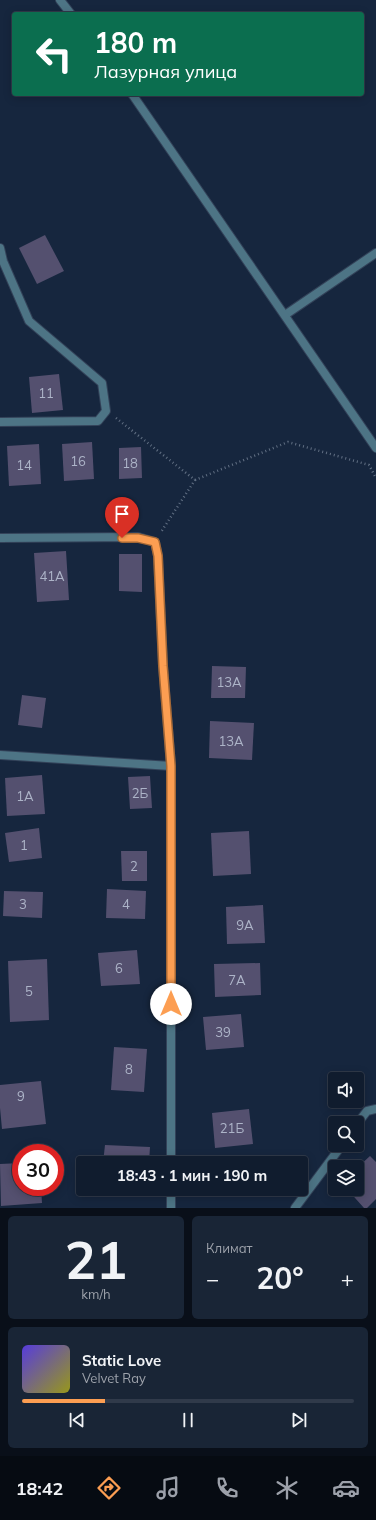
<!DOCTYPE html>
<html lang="ru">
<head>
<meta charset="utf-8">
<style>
  body { margin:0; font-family:Mulish,sans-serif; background:#192536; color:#f1f3f6; height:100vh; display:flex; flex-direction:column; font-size:15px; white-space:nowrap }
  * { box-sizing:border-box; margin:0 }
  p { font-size:13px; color:#9ca1aa }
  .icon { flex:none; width:22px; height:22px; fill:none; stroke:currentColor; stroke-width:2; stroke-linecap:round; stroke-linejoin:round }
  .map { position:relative; height:1208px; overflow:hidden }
  .panel { display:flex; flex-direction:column; gap:8px; padding:8px; background:#090f19; flex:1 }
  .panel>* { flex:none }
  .hud { position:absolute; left:12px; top:12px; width:352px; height:84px; border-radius:4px; box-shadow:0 2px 10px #0003,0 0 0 1px #303a4a; background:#0b6e4f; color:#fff; overflow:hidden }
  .controls { position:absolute; left:328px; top:1072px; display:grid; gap:8px }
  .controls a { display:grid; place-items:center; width:36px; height:36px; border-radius:4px; background:#101c2e; box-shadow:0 2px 10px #0003,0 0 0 1px #303a4a; font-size:20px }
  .speed { position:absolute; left:12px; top:1144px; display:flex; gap:8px; font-size:20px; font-weight:700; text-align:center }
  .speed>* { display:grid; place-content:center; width:52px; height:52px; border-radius:50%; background:#101c2e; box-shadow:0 2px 10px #0003,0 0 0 1px #303a4a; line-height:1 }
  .speed .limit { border:6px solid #d22; background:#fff; color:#111 }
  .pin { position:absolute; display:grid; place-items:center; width:34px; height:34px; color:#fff; margin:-41px -17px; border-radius:50% 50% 50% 0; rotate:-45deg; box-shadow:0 0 4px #0007 }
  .pin .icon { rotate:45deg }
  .me { position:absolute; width:44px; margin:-22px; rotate:0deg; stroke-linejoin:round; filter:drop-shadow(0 0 3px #0008) }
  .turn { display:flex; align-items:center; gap:14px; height:84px; padding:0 16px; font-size:18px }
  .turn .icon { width:52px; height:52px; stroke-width:2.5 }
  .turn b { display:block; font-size:28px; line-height:34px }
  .big { font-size:30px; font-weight:700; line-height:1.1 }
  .panel .widget { flex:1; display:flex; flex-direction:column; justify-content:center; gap:6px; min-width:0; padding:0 14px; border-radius:6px; background:#192536 }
  .panel .dial { align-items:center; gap:0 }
  .dial b { font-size:52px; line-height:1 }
  .song { display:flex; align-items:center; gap:12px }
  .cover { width:48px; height:48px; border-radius:6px; background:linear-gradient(135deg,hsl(250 70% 55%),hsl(60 70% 35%)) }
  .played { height:4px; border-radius:2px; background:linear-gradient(90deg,#fc9e52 25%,#303a4a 25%) }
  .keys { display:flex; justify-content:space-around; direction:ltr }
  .heat { display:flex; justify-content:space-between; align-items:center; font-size:22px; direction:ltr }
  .panel .tiles { flex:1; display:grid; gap:8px; grid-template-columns:1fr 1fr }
  .widget:last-child { grid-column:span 2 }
  .trip { position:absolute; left:76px; top:1156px; width:232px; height:40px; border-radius:4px; background:#101c2e; box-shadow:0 2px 10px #0003,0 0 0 1px #303a4a; font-weight:700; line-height:40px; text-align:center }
  .tabs { display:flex; height:64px; justify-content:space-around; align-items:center; background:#060b12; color:#9ca1aa }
  .tabs .icon { width:28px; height:28px }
  .tabs .on { color:#fc9e52 }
  .tabs b { font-size:18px; color:#f1f3f6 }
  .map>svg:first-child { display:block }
  .building { fill:#54506f }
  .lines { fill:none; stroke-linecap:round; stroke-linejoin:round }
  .minor-casing { stroke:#334259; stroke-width:10 }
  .tertiary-casing { stroke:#334259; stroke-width:10 }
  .path { stroke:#627084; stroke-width:2.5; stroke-dasharray:1 3; stroke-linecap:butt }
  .minor { stroke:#4d7485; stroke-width:8 }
  .tertiary { stroke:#4d7485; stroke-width:8 }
  .route-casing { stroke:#a46735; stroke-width:10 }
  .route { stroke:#fc9e52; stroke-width:7 }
  .labels { text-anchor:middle; stroke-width:4; stroke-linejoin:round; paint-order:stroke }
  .number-label { font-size:13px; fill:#adb4c8 }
</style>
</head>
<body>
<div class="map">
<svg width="376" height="1208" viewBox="0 0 376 1208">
  <rect width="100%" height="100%" fill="#16263e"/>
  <g class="building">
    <path d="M 45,235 L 64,271 L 37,284 L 19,248 Z"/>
    <path d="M 59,374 L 63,410 L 32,413 L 29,377 Z"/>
    <path d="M 92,442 L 94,479 L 64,481 L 62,444 Z"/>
    <path d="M 39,444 L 41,484 L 9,486 L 7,446 Z"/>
    <path d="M 141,447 L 142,478 L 119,479 L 119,448 Z"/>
    <path d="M 66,551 L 69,600 L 37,602 L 34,553 Z"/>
    <path d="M 119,554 L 142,554 L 142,592 L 119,591 Z"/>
    <path d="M 212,666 L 246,667 L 245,698 L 211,698 Z"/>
    <path d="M 22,695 L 46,698 L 42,728 L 18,725 Z"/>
    <path d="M 210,721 L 254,723 L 252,760 L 209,758 Z"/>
    <path d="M 42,775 L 45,814 L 7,816 L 5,778 Z"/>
    <path d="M 150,776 L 152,808 L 130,809 L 128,777 Z"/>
    <path d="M 39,828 L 42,858 L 9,862 L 5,833 Z"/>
    <path d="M 249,831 L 251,874 L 213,876 L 211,833 Z"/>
    <path d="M 121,851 L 147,851 L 147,881 L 122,881 Z"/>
    <path d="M 107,889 L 146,891 L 145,919 L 106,918 Z"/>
    <path d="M 4,891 L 43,892 L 42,918 L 3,916 Z"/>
    <path d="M 263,905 L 265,943 L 227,944 L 226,907 Z"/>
    <path d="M 137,950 L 140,984 L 101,986 L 98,953 Z"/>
    <path d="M 47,959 L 49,1020 L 10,1022 L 8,961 Z"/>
    <path d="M 260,963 L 261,995 L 215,997 L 214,964 Z"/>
    <path d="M 241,1014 L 244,1047 L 206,1050 L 203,1017 Z"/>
    <path d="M 114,1047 L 147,1049 L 144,1092 L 111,1090 Z"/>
    <path d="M 41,1081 L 46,1124 L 2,1129 L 0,1108 L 0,1085 Z"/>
    <path d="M 249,1109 L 253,1144 L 215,1148 L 212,1113 Z"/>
    <path d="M 105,1145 L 150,1147 L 149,1163 L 103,1163 Z"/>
    <path d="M 370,1156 L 376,1162 L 376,1199 L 367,1208 L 364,1208 L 347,1189 L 357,1189 L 357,1168 Z"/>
    <path d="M 21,1163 L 21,1187 L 41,1187 L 42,1203 L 1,1206 L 0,1164 Z"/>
  </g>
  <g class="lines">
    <defs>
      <g id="minor">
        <path d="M 0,248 L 3,261 L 29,321 L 102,383 L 106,411 L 98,421 L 0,422"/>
        <path d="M 285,315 L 376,253"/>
        <path d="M 0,538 L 138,537 L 155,542 L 158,556 L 163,666 L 171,766"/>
        <path d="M 0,755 L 171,766 L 171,1163"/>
        <path d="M 357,1124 L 367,1111 L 376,1109"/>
        <path d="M 171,1189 L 171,1208"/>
        <path d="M 295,1208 L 342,1145"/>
      </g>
      <g id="tertiary">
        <path d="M 60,0 L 71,14"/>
        <path d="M 132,94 L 376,448"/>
      </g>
    </defs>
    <use href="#minor" class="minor-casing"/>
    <use href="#tertiary" class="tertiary-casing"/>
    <g class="path">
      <path d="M 116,418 L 195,480 L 161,532"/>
      <path d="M 195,480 L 288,442 L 369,465 L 376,478"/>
    </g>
    <use href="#minor" class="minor"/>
    <use href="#tertiary" class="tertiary"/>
  </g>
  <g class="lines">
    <defs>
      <path id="route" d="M 122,538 L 138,538 L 155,542 L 158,556 L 163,666 L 171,766 L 171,1004"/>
    </defs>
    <use href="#route" class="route-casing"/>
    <use href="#route" class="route"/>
  </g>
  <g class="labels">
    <g class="number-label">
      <text x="46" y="398">11</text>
      <text x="78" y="466">16</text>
      <text x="130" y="468">18</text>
      <text x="24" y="470">14</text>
      <text x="52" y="581">41А</text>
      <text x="229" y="687">13А</text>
      <text x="231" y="746">13А</text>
      <text x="140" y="798">2Б</text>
      <text x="25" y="801">1А</text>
      <text x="24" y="850">1</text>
      <text x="134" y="871">2</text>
      <text x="23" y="909">3</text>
      <text x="126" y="909">4</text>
      <text x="245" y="930">9А</text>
      <text x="119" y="973">6</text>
      <text x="237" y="985">7А</text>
      <text x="29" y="996">5</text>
      <text x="223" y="1037">39</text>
      <text x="129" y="1074">8</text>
      <text x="21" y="1101">9</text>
      <text x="232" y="1133">21Б</text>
    </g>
  </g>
</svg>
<div class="controls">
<a><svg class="icon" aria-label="sound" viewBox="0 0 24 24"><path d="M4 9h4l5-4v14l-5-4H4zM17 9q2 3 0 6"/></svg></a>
<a><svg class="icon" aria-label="search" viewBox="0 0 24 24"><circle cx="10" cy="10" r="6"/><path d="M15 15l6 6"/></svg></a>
<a><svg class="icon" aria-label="layers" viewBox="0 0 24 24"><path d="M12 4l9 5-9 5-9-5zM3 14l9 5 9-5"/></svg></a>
</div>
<div class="speed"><div class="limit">30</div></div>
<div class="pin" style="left:122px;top:538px;background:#d93025"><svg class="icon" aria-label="arrive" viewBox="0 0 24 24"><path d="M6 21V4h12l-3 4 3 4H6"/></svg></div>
<svg class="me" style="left:171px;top:1004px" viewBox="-20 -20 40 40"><circle r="19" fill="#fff"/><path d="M0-13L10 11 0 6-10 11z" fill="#fc9e52"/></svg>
<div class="trip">18:43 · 1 мин · 190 m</div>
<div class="hud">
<div class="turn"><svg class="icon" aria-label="left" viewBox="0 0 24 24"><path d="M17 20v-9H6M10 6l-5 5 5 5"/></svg><div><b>180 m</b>Лазурная улица</div></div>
</div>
</div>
<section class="panel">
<div class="tiles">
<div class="widget dial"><b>21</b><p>km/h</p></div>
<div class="widget"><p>Климат</p>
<div class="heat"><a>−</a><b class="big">20°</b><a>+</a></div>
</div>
<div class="widget">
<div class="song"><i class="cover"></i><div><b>Static Love</b><p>Velvet Ray</p></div></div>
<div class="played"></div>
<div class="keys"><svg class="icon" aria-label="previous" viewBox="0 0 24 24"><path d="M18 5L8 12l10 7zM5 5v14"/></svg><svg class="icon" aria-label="pause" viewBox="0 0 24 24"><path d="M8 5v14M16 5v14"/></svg><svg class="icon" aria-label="next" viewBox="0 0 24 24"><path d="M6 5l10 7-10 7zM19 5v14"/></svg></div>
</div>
</div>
</section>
<nav class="tabs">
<b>18:42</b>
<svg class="icon on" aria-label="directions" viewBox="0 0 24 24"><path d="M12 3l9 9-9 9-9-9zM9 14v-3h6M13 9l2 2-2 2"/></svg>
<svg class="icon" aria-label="music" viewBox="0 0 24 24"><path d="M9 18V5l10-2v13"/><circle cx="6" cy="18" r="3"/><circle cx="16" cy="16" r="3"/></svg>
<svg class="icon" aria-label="phone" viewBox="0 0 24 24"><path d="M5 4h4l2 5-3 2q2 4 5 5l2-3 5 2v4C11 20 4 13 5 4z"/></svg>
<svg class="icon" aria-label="climate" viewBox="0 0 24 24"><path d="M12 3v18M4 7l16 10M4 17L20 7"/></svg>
<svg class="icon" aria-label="car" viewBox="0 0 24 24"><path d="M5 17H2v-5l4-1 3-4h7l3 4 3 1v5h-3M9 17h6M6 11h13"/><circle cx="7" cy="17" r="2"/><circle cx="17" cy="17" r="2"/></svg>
</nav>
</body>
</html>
